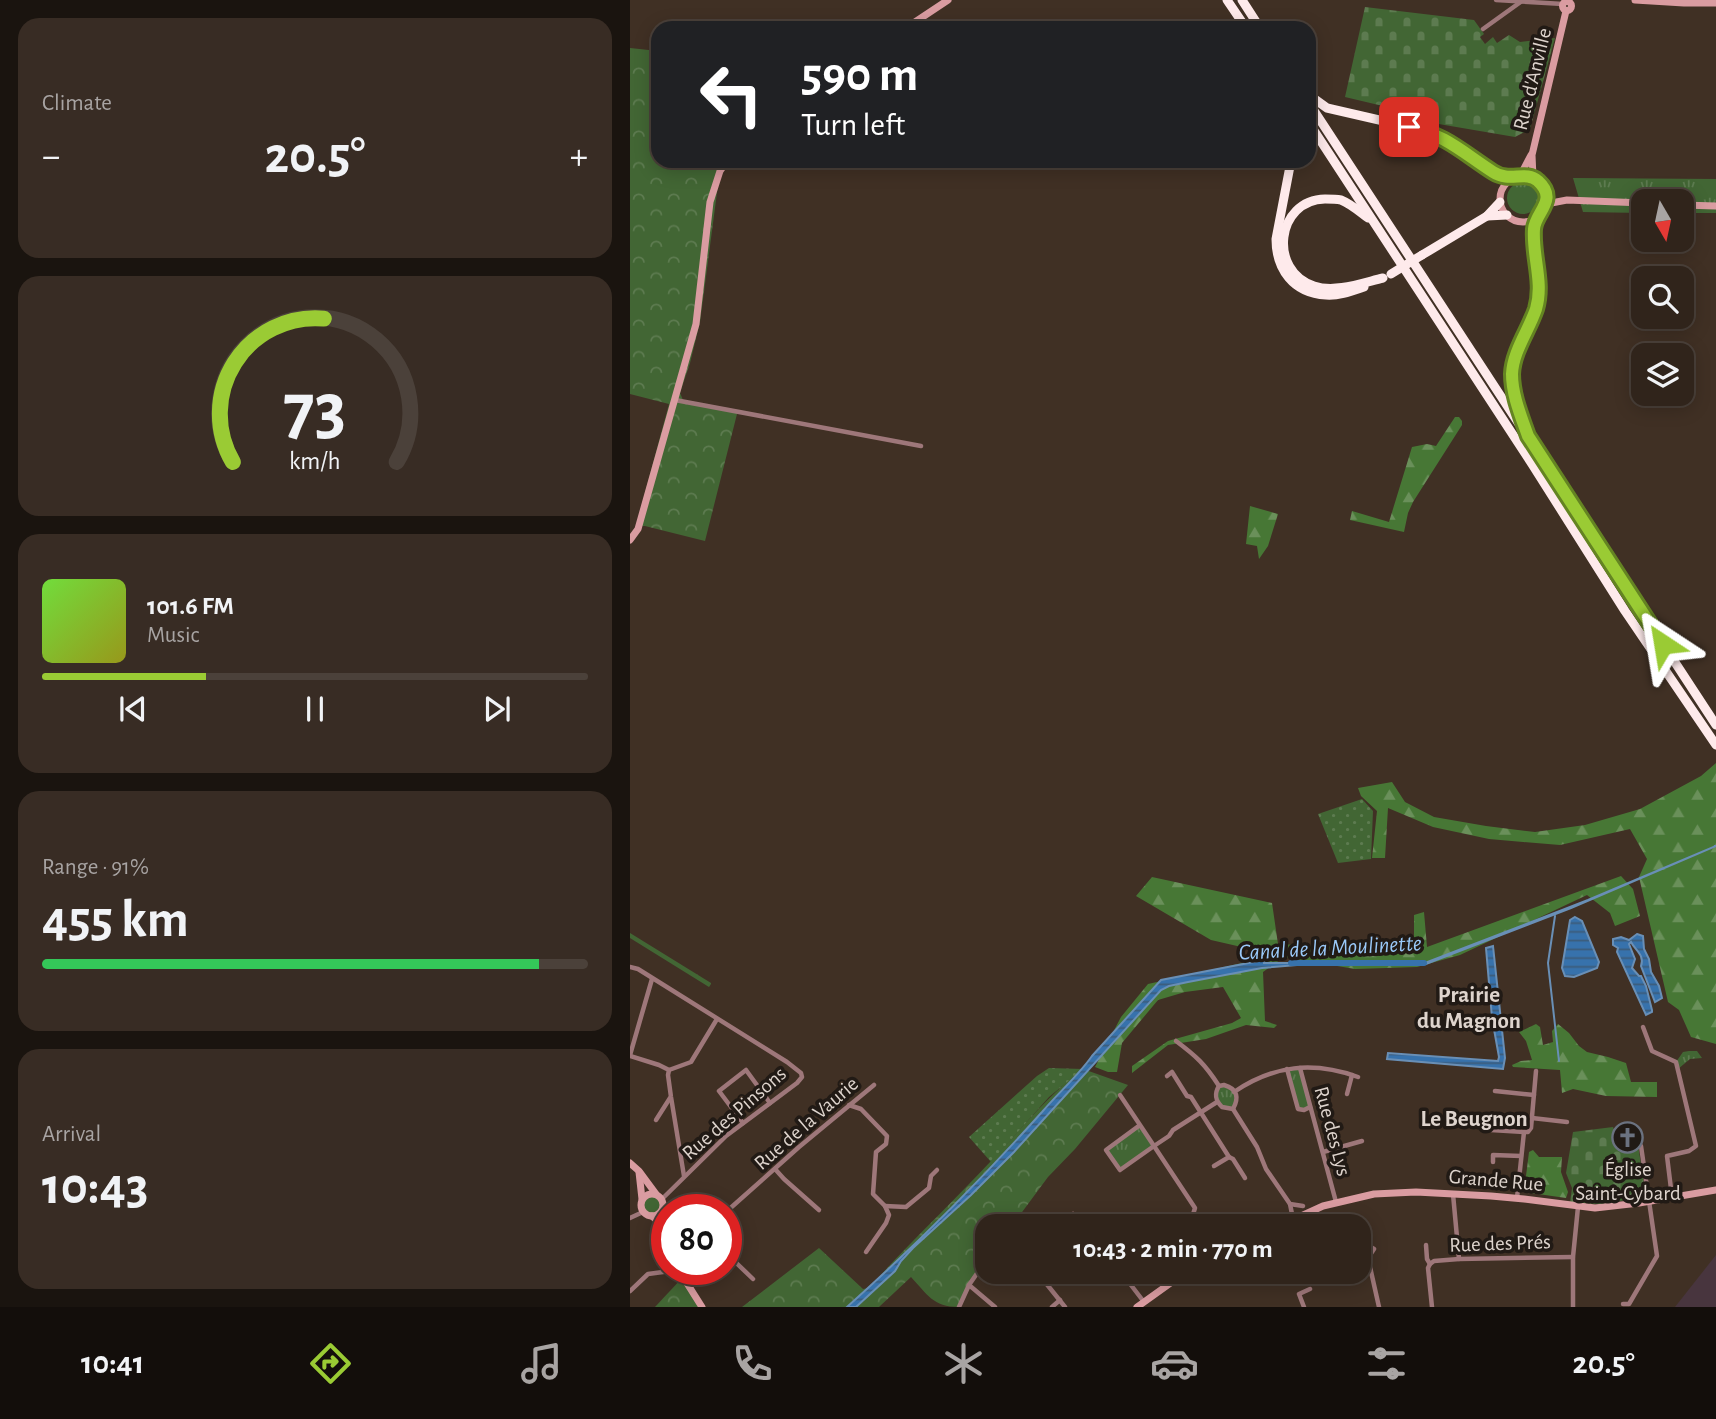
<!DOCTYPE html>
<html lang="en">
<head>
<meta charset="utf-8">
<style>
  body { margin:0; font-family:"Alegreya Sans",sans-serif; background:#382c24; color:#f1f3f6; height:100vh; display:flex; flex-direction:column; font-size:26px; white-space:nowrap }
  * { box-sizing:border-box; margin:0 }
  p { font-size:23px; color:#a8a4a3 }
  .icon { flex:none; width:38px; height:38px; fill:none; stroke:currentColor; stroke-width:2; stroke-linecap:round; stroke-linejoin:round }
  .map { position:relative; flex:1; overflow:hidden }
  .details { display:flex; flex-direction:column; gap:18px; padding:18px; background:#1a140f; width:630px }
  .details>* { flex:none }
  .top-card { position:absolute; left:21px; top:21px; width:665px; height:147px; border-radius:21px; box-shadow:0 4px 18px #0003,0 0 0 2px #4b413a; background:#202124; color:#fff; overflow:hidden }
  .needle { width:46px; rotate:171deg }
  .fabs { position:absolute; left:1001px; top:189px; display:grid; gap:14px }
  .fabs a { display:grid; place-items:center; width:63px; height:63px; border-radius:14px; background:#30241b; box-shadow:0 4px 18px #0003,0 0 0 2px #4b413a; font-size:35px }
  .speed { position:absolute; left:21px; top:1194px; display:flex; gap:14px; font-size:35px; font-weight:700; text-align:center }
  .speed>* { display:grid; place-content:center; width:91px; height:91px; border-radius:50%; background:#30241b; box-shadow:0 4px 18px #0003,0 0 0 2px #4b413a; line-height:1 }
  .speed .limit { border:10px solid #d22; background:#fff; color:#111 }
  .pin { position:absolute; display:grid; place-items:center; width:60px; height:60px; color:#fff; margin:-30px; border-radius:14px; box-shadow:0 4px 10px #0006 }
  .me { position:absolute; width:77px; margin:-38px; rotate:327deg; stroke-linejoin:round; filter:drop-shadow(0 0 5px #0008) }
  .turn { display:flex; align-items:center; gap:24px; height:147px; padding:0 35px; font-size:32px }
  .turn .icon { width:91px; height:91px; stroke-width:2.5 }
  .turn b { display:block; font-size:49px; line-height:60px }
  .big { font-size:52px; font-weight:700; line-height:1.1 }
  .details .card { flex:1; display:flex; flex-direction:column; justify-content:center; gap:10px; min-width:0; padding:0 24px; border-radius:21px; background:#382c24 }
  .details .dial { align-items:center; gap:0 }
  .dial svg { height:182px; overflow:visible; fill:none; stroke:#4b413a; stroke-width:7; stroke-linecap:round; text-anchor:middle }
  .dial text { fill:#f1f3f6; stroke:none }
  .song { display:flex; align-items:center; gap:21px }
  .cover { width:84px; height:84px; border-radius:10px; background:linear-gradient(135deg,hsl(100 70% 55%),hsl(60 70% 35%)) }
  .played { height:7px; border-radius:4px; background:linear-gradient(90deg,#9acb34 30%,#4b413a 30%) }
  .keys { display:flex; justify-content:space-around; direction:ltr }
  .heat { display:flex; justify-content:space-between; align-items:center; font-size:38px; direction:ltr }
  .charge { height:10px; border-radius:5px; background:linear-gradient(90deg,#34c759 91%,#4b413a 0) }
  .trip { position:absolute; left:345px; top:1214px; width:396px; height:70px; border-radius:21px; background:#30241b; box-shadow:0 4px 18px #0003,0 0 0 2px #4b413a; font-weight:700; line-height:70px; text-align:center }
  .dock { display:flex; height:112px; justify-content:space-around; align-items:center; background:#130e0b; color:#a8a4a3 }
  .dock .icon { width:49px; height:49px }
  .dock .active { color:#9acb34 }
  .dock b { font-size:32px; color:#f1f3f6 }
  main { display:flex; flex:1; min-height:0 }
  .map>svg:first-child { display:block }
  .industrial { fill:#48353e }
  .grass { fill:url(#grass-tufts) }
  .forest { fill:url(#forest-firs) }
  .cemetery { fill:url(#cemetery-stones) }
  .park { fill:url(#park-crowns) }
  .garden { fill:url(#garden-dots) }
  .water { fill:url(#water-rules); stroke:#698fb6; stroke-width:2 }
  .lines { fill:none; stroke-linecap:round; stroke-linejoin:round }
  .stream { stroke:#698fb6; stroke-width:2 }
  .canal { stroke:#3772ac; stroke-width:6 }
  .street { stroke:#9e777a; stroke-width:4.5 }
  .secondary { stroke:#da9ca1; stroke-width:7 }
  .highway { stroke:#feeaeb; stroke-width:9 }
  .highway-bridge { stroke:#feeaeb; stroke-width:9 }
  .route-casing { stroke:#648422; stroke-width:18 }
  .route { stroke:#9acb34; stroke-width:12 }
  .labels { text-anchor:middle; stroke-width:7; stroke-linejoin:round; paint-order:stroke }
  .street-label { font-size:21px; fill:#ded4cd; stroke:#211a15 }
  .poi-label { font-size:21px; fill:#ded4cd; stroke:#211a15 }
  .water-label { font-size:23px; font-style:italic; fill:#9ac9f9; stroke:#211a15 }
  .neighbourhood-label { font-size:23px; font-weight:bold; fill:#ded4cd; stroke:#211a15 }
</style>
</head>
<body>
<main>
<section class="details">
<div class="card"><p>Climate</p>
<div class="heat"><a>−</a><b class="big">20.5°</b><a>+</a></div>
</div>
<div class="card dial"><svg viewBox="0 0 100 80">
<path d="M14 69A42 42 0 1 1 86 69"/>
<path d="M14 69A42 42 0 0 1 54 6" stroke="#9acb34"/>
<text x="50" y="56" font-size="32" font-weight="700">73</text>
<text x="50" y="72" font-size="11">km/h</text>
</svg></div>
<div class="card">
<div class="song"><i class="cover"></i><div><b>101.6 FM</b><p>Music</p></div></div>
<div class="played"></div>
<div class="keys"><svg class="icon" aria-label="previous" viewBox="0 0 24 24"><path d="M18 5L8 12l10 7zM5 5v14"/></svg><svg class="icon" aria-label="pause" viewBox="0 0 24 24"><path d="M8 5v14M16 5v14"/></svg><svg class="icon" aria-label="next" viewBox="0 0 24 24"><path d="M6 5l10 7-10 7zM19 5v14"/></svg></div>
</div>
<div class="card"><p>Range · 91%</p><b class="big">455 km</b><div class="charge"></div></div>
<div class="card"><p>Arrival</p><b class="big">10:43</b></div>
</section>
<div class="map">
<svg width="1086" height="1307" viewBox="0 0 1086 1307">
  <defs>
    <pattern id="grass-tufts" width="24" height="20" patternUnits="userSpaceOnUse" patternTransform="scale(1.75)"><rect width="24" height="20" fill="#426634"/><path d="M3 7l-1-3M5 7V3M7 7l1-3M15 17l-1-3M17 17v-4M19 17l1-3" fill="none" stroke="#5d7b50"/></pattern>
    <pattern id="forest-firs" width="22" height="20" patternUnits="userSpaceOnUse" patternTransform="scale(1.75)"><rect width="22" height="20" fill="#477735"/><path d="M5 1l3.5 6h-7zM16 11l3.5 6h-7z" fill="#6a905a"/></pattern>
    <pattern id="cemetery-stones" width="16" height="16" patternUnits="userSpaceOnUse" patternTransform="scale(1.75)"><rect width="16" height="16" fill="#426634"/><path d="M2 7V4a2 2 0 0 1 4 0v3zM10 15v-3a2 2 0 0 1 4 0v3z" fill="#5d7b50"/></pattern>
    <pattern id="park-crowns" width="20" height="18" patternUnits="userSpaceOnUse" patternTransform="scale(1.75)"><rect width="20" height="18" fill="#426634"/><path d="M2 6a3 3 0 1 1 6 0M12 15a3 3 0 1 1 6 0" fill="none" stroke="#5d7b50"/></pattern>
    <pattern id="garden-dots" width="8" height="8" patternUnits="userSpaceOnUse" patternTransform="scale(1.75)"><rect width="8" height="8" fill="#426634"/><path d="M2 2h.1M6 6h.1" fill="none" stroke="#5d7b50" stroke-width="1.8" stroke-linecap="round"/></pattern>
    <pattern id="water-rules" width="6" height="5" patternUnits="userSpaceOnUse" patternTransform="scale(1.75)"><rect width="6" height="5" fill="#3772ac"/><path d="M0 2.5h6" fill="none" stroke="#3c5c7a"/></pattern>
  </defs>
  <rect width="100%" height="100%" fill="#403024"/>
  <path class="industrial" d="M 1086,1255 L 1086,1307 L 1045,1307 Z"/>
  <g class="grass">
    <path d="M 943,178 L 1086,179 L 1086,213 L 1052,213 L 1052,201 L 1013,201 L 1013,213 L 953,212 Z"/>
    <circle cx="893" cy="198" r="16"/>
    <path d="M 0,933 L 81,983 L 81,984 L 79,987 L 0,938 Z"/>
    <path d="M 1059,1051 L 1067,1051 L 1072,1058 L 1060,1059 L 1048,1069 L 1046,1062 L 1053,1052 Z"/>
    <path d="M 670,1068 L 680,1107 L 668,1109 L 657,1069 Z"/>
    <path d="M 589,1086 L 599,1086 L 607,1097 L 603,1109 L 596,1108 L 587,1102 Z"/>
    <path d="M 510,1125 L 524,1146 L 490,1170 L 476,1150 Z"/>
    <circle cx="22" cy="1205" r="9"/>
  </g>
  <g class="forest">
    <path d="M 825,417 L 829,417 L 832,421 L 832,425 L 783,502 L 778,513 L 774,532 L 720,520 L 722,511 L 759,522 L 782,447 L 797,444 L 806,446 Z"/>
    <path d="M 620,506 L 648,514 L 638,546 L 629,559 L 627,546 L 616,544 Z"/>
    <path d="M 1086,763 L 1086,1044 L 1061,1037 L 1049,1010 L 1038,1002 L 1009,877 L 1017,859 L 1000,829 L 930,845 L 859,839 L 803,827 L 758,808 L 755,858 L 742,858 L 747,811 L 731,796 L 728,788 L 762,782 L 775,802 L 804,817 L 856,826 L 905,832 L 955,825 L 1010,809 L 1071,776 Z"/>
    <path d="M 991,876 L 1003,889 L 1010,916 L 985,926 L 980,913 L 957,895 L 830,955 L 787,967 L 725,969 L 654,957 L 633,972 L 635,1021 L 647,1025 L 644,1028 L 616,1025 L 576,1039 L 538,1045 L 502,1073 L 502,1066 L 538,1041 L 602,1023 L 611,1018 L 593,987 L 555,992 L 528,1000 L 492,1043 L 487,1072 L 478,1072 L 465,1067 L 491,1017 L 518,984 L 630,959 L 629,951 L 581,940 L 506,896 L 522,877 L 642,903 L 648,944 L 770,950 L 784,947 L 784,915 L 794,912 L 797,947 Z"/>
    <path d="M 906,1024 L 910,1027 L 913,1045 L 923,1042 L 922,1031 L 928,1024 L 939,1033 L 949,1046 L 957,1052 L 978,1057 L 996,1063 L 1001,1082 L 1027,1082 L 1027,1097 L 976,1096 L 943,1089 L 932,1093 L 930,1070 L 883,1067 L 882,1065 L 891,1061 L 902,1060 L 896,1041 L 889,1032 Z"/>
    <path d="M 903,1150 L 909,1157 L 932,1157 L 931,1172 L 938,1192 L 936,1198 L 894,1192 L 899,1152 Z"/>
  </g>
  <g class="cemetery">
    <path d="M 735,7 L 844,20 L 854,34 L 850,37 L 855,44 L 863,37 L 867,43 L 879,35 L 890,42 L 925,38 L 900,129 L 885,137 L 797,122 L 795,116 L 715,97 Z"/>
    <path d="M 983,1127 L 988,1148 L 1008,1145 L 1016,1197 L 970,1204 L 940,1202 L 942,1188 L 936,1173 L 943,1132 Z"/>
  </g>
  <g class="park">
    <path d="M 0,48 L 28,51 L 28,161 L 101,161 L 93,172 L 88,185 L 70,322 L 60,363 L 50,393 L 53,400 L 108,410 L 75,541 L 15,526 L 6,526 L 39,404 L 0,394 Z"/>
    <path d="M 453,1069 L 498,1085 L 445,1149 L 418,1177 L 381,1227 L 357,1227 L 357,1260 L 339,1285 L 329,1307 C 303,1307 297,1294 281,1277 L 249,1307 L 112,1307 L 189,1248 L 233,1289 L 239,1288 C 278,1244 322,1203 362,1160 C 392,1128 418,1095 453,1069 Z"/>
    <path d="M 53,1277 L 72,1307 L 25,1307 Z"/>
  </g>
  <g class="garden">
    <path d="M 732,799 L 743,811 L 741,859 L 708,863 L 688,814 Z"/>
    <path d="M 419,1068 L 453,1069 L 419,1097 L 361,1162 L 339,1137 L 407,1076 Z"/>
  </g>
  <g class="water">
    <path d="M 1086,846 L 941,908 L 796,964 L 667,965 L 632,968 L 558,982 L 539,986 L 531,990 L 384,1152 L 341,1195 L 283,1248 L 271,1261 L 265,1271 L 226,1307 L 217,1307 C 285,1246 351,1180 412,1112 C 428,1093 448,1076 462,1056 L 531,980 L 634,960 L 634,963 L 795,963 L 958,900 Z"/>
    <path d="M 945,917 L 952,921 L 969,962 L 967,968 L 944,977 L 935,976 L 932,968 L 940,920 Z"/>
    <path d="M 1007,934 L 1013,936 L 1014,949 L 1019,959 L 1021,972 L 1029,986 L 1032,998 L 1025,1002 L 1011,966 C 1015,955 1005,950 1001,942 L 999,944 L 1005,959 L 1002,968 L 1009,976 L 1011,976 L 1016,986 L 1022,1010 L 1022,1012 L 1016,1015 L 987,952 L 988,948 L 983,945 L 983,939 L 991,937 L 999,940 Z"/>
    <path d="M 863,946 L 875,1058 L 873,1069 L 757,1059 L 758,1053 L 868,1061 L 869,1057 L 862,1018 L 856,948 Z"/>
  </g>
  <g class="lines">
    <path class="stream" d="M 925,916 L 918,963 L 929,1061"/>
    <path class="canal" d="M 661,963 L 794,963"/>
    <g class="street">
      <path d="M 866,0 L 933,4"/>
      <path d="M 853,29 L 892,1"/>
      <path d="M 45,400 L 291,446"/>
      <path d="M 0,967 L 8,969 L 157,1062 L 171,1073 L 172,1077 L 167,1083 L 96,1136 L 32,1199"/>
      <path d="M 1013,1027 L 1022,1051 L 1046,1062 L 1066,1146 L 1059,1151 L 1037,1156 L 1042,1197"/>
      <path d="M 546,1041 C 566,1056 575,1064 589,1086"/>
      <path d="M 0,1055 L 22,979"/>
      <path d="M 0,1056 L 29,1065 L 39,1070 L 38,1075 L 41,1097 L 54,1176"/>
      <path d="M 670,1068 L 706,1202"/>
      <path d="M 657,1069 L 668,1109 L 674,1110 L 680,1107"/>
      <path d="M 39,1070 L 61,1062 L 87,1019"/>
      <path d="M 537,1076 L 542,1072 L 557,1096 L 561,1097 L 599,1157 L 603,1159 L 615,1178"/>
      <path d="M 594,1085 C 608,1089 609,1098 603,1109 L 592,1107 C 585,1100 584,1094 589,1086 Z"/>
      <path d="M 865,1091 L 904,1095"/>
      <path d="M 604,1092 C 644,1065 683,1061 728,1077"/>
      <path d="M 717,1094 L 722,1075"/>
      <path d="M 490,1095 L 524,1146 L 490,1170 L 476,1150 L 510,1125"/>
      <path d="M 219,1105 L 231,1109 L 257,1136 L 256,1144 L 246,1152 L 243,1194 L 255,1206 L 259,1215 L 256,1223 L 236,1252"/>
      <path d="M 603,1109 L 627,1147 L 636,1169 L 660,1204 L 673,1206"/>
      <path d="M 902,1118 L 937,1122"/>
      <path d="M 26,1120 L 40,1098"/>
      <path d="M 113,1123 L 89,1091 L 116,1070 L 140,1103"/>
      <path d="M 861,1130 L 894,1132"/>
      <path d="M 693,1152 L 732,1141"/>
      <path d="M 863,1162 L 863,1155 L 891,1156"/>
      <path d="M 584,1166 L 599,1157"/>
      <path d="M 145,1169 L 154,1179 L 189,1210"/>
      <path d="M 823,1194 L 829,1259"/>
      <path d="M 887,1198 L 894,1132 L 898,1132 L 901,1128 L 906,1071"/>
      <path d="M 660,1204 L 663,1219"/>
      <path d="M 255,1206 L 276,1207 L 299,1188 L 301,1176 L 307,1170"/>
      <path d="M 96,1212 L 169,1147 L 244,1085"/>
      <path d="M 0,1218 L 13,1212"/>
      <path d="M 428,1227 L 443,1214"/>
      <path d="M 559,1227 L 565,1208 L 524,1146 L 539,1136 L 543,1130 L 587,1102"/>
      <path d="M 796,1245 L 797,1259 L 800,1264"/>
      <path d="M 728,1252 L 734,1243 L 744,1249 L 738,1258 L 749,1307"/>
      <path d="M 96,1253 L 123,1279"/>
      <path d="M 407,1272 L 435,1307"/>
      <path d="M 453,1272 L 460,1279 L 465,1278 L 471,1272"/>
      <path d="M 491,1272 L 514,1302"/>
      <path d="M 339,1285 L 365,1307"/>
      <path d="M 0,1291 L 18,1274 L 48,1270"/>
      <path d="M 993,1304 L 999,1304 L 1027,1256 L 1011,1146"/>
      <path d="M 329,1307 L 339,1285 L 357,1259"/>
      <path d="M 422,1307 L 430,1300"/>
      <path d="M 674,1307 L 669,1294 L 680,1289"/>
      <path d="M 802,1307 L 798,1268 L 800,1264 L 804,1261 L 829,1259 L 943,1257"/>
      <path d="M 943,1307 L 943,1257 L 948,1207"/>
    </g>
    <g class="secondary">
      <path d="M 1005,0 L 1054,3 L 1086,3"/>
      <circle cx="937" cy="6" r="4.5"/>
      <path d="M 276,28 L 318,0"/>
      <circle cx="893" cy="199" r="23"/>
      <path d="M 890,176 L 901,155"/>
      <path d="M 903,178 L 902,155 L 936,11"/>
      <path d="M 916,204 L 937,200 L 1013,203"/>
      <path d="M 1052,205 L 1086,206"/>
      <path d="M 0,540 L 8,529 L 66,324 L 80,202 L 90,171 L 97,161"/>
      <path d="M 0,1163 L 9,1171 L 26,1194"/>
      <path d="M 9,1172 L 12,1199"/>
      <circle cx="22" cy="1205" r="11"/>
      <path d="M 22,1216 L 37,1229"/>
      <path d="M 647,1227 L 693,1206 L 744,1194 L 786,1192 L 861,1196 L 894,1199 L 965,1208 L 1009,1203 L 1086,1190"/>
      <path d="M 48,1269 L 72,1307"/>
      <path d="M 507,1307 L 556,1272"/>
    </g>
    <g class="highway">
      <path d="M 597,0 L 616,28"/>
      <path d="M 612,0 L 630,28"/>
      <path d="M 679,95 L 697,108 L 797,131 L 807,135 L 865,174 L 881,179"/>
      <path d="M 679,103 L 1086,725"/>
      <path d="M 679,123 L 902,464 L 995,611 L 1086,745"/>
      <path d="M 661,161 L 646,239 C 646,269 663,293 696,295 C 709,296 722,291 734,287"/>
      <path d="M 857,216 L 877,215"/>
      <path d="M 738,218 C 730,212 721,204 711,200 C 706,199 700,199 695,199 C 646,200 638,271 684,286 C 705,293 732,283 753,278"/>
      <path d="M 792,255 L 857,216 L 870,202"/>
      <path d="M 892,421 C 886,403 881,383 884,364 C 891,342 906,319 908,296 C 911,270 902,245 905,219"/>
    </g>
    <path class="highway-bridge" d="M 761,274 L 792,255"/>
  </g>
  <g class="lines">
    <defs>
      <path id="route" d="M 779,127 C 816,135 832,152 863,172 C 880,183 895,170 908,181 C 929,200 905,212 904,229 C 902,256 914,282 906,309 C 899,330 883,351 882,374 C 882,395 891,416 898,436 L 1033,644"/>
    </defs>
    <use href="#route" class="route-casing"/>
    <use href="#route" class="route"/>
  </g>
  <defs>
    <symbol id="church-ring" viewBox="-11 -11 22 22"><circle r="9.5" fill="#211a15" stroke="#6b7280" stroke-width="1.5"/><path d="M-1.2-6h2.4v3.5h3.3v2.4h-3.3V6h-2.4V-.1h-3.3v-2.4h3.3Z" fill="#6b7280"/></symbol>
  </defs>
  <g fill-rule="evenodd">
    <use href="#church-ring" x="980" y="1120" width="35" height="35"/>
  </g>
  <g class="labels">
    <g class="street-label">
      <text transform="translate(902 79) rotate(-76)" y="7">Rue d'Anville</text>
      <text transform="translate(104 1113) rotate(-41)" y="7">Rue des Pinsons</text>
      <text transform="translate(176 1123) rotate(-41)" y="7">Rue de la Vaurie</text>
      <text transform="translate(703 1131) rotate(75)" y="7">Rue des Lys</text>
      <text transform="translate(866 1180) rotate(5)" y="7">Grande Rue</text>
      <text transform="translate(870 1243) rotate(-2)" y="7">Rue des Prés</text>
    </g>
    <g class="poi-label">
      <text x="998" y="1176">Église<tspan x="998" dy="24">Saint-Cybard</tspan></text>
    </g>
    <g class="water-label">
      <text transform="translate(700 947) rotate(-3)" y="8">Canal de la Moulinette</text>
    </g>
    <g class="neighbourhood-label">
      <text x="839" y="1002">Prairie<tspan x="839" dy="26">du Magnon</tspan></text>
      <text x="844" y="1126">Le Beugnon</text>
    </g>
  </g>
</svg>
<div class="fabs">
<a><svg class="needle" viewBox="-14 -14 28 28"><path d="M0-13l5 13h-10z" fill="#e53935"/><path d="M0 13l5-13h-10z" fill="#a8a4a3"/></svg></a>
<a><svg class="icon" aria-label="search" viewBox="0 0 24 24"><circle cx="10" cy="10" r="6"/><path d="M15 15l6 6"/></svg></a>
<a><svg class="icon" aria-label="layers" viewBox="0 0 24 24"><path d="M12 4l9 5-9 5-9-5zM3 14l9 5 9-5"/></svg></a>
</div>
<div class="speed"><div class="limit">80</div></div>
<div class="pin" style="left:779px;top:127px;background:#d93025"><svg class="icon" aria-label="arrive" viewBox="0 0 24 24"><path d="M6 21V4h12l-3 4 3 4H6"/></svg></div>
<svg class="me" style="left:1033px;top:644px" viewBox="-20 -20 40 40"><path d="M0-17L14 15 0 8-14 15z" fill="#9acb34" stroke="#fff" stroke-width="4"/></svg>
<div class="trip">10:43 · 2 min · 770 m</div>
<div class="top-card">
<div class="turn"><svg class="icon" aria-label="left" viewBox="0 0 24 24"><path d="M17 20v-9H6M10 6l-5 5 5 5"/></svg><div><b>590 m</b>Turn left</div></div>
</div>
</div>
</main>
<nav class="dock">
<b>10:41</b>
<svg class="icon active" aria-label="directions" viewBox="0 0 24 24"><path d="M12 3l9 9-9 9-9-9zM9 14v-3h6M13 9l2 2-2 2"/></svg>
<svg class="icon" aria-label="music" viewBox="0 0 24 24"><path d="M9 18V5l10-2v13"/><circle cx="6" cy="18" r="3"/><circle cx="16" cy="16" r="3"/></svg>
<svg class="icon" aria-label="phone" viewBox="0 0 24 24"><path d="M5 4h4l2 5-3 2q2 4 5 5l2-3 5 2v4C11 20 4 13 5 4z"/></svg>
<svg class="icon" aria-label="climate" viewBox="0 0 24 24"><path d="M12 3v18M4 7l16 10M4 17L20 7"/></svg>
<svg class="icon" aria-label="car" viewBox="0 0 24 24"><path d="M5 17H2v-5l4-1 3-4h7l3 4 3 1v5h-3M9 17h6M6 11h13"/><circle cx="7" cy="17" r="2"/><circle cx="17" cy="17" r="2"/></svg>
<svg class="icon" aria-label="filters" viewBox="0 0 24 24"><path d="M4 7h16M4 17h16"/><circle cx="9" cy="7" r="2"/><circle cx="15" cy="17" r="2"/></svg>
<b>20.5°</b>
</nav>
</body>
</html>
